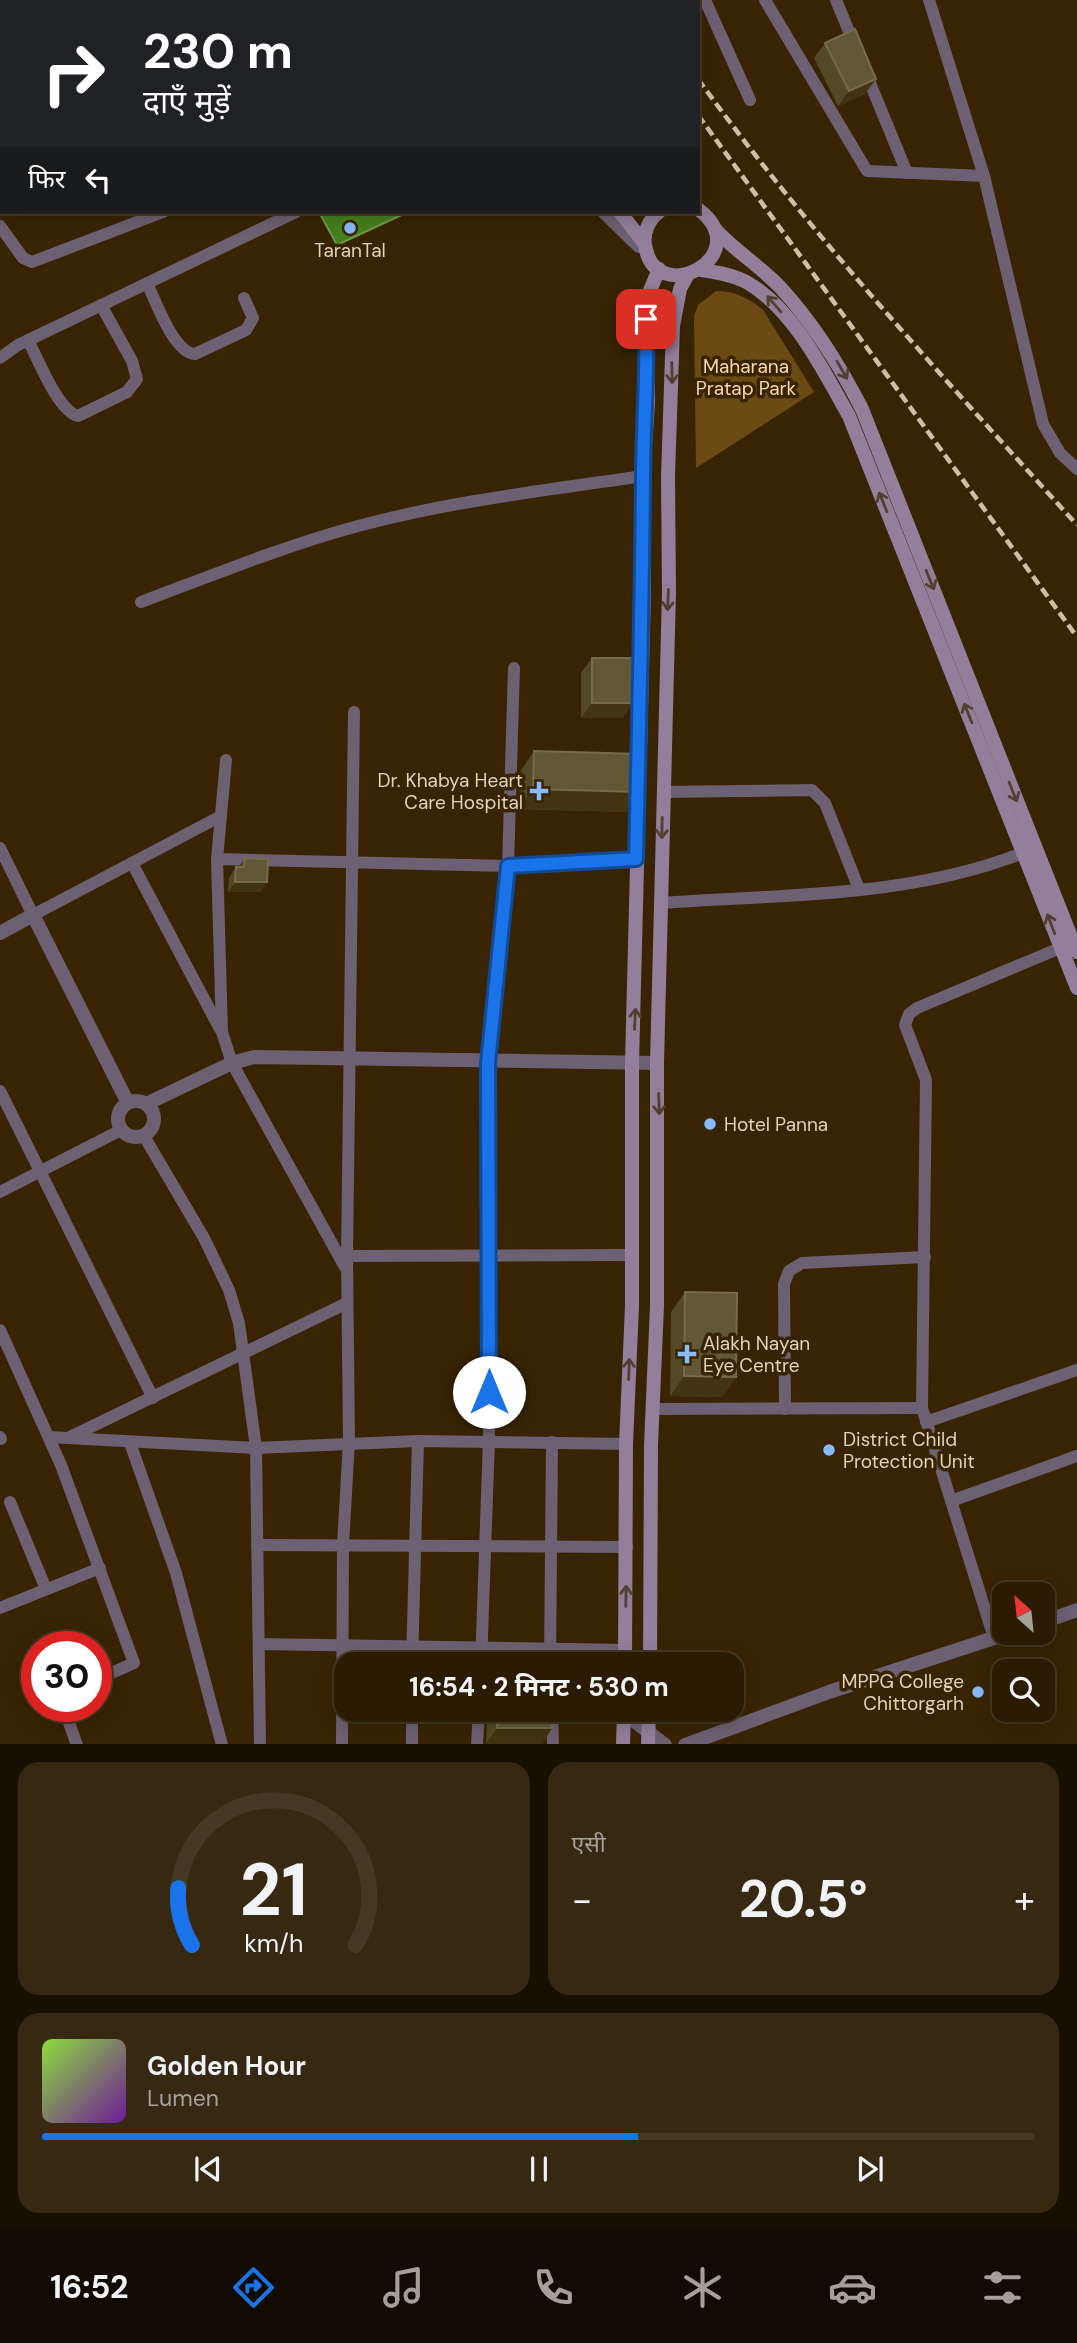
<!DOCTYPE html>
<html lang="hi">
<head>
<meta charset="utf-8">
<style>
  body { margin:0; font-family:"DM Sans","Noto Sans Devanagari",sans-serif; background:#362811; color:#f1f3f6; height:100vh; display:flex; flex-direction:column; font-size:26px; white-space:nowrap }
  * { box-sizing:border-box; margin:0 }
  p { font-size:23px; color:#a5a199 }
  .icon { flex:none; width:38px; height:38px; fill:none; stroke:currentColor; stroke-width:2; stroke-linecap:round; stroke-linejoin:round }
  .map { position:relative; height:1744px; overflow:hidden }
  .drawer { display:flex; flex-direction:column; gap:18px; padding:18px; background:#170f01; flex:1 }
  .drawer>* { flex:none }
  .top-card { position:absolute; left:0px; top:0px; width:700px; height:214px; box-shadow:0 4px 18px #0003,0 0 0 2px #463924; background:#202124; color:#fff; overflow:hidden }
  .needle { width:46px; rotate:333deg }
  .tools { position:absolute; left:992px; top:1582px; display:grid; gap:14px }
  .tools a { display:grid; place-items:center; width:63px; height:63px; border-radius:14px; background:#2a1b02; box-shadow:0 4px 18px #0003,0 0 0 2px #463924; font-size:35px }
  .speed { position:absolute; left:21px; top:1631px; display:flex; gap:14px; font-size:35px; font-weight:700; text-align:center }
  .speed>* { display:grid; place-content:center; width:91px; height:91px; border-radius:50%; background:#2a1b02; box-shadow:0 4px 18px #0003,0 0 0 2px #463924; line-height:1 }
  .speed .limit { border:10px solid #d22; background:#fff; color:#111 }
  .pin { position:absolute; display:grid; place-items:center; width:60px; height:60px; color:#fff; margin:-30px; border-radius:14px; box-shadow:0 4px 10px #0006 }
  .me { position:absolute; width:77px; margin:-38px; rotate:0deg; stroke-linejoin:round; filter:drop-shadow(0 0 5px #0008) }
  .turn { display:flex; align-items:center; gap:24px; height:147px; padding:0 28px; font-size:32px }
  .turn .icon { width:91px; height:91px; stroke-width:2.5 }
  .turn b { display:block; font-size:49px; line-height:60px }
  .then { display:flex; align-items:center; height:66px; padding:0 28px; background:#0003; gap:14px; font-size:26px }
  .big { font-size:52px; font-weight:700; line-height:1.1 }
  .drawer .tile { flex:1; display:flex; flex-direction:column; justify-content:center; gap:10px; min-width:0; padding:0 24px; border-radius:21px; background:#362811 }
  .drawer .dial { align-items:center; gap:0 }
  .dial svg { height:182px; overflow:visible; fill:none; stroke:#463924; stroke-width:7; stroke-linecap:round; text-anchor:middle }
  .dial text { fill:#f1f3f6; stroke:none }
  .song { display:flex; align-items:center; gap:21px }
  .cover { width:84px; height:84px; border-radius:10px; background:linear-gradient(135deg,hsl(90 70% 55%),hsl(280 70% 35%)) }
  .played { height:7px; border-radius:4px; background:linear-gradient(90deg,#1a73e8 60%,#463924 60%) }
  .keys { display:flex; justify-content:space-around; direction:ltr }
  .heat { display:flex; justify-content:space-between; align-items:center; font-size:38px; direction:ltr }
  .drawer .tiles { flex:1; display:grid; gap:18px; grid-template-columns:1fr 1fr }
  .tile:last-child { grid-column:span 2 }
  .trip { position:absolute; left:334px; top:1652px; width:410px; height:70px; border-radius:21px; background:#2a1b02; box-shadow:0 4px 18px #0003,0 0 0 2px #463924; font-weight:700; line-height:70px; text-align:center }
  .tabs { display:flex; height:112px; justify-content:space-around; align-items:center; background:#110b01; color:#a5a199 }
  .tabs .icon { width:49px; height:49px }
  .tabs .active { color:#1a73e8 }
  .tabs b { font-size:32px; color:#f1f3f6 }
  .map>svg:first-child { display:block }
  .green { fill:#6b4a13 }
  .water { fill:#457f1d; stroke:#74984d; stroke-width:2 }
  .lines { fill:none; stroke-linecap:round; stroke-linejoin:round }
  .minor { stroke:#6d6072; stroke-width:12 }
  .tertiary { stroke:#6d6072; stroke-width:14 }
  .secondary { stroke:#937f9b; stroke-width:14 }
  .rail { stroke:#d0bfa8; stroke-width:4.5; stroke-dasharray:10 5; stroke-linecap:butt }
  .wall { fill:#534924 }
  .shaded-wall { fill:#423410 }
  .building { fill:#625835; stroke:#766b4a; stroke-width:2 }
  .oneway { stroke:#533f31 }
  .route-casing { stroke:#114b97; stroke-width:18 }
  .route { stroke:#1a73e8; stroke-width:12 }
  .poi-dot { fill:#88bafc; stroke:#382403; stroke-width:2.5 }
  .labels { text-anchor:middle; stroke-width:7; stroke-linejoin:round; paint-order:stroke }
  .poi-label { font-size:19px; fill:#e2d2bc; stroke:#382403; text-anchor:start }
  .park-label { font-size:19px; fill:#f9d8ac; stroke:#382403 }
</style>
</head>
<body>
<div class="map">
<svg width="1077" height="1745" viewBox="0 0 1077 1745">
  <rect width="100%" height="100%" fill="#382403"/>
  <g class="green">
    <path d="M 451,0 L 592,0 L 593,2 L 452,2 Z"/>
    <path d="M 716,291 C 734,291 749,298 763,310 L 814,392 L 696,468 L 694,316 L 698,305 Z"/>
  </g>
  <path class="water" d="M 319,212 L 408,212 L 337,245 Z"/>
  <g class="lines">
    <g class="minor">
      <path d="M 433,0 L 435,2"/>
      <path d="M 705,0 L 750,100"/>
      <path d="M 765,0 L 867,171 L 984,176 L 1043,424 L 1060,453 L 1077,469"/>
      <path d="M 836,0 L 855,46"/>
      <path d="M 929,0 L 984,176"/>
      <path d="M 866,73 L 907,173"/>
      <path d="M 0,226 L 23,258 L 32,262 L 163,212"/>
      <path d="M 147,283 C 156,302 174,353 195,354 L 246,330 L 253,318 L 244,298"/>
      <path d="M 28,340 C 38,359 58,411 78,416 L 127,392 L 137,379 L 132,361 L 101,305"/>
      <path d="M 0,358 L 18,345 L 296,212"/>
      <path d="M 141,602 C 213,575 284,546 358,526 C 451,501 548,490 643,476"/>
      <path d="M 226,760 L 217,859 L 222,1032 L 232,1063 L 345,1267"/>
      <path d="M 663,792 L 812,790 L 825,803 L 859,889"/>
      <path d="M 0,848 L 33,915 L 221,816"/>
      <path d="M 217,859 L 508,866 L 636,859"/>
      <path d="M 132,863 L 220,1029"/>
      <path d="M 662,903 C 784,894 915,898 1030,850"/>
      <path d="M 0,1091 L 153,1398"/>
      <path d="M 144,1136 L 204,1238 L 229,1290 L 239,1323 L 256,1448 L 260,1745"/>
      <path d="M 0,1192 L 121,1130"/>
      <path d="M 347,1256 L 630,1255"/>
      <path d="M 0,1330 L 61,1465 L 134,1663 L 96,1680"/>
      <path d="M 653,1409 L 922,1408"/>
      <path d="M 785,1409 L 784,1284 L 789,1271 L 802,1263 L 925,1257"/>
      <path d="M 926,1422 L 1077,1370"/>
      <path d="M 0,1437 L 1,1439"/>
      <path d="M 49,1437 L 256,1448 L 418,1441 L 626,1444"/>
      <path d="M 70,1437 L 347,1303"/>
      <path d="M 130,1443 L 176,1573 L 222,1745"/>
      <path d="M 951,1501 L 1077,1456"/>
      <path d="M 10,1502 L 46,1589"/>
      <path d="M 257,1545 L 627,1547"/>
      <path d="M 0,1608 L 100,1568"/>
      <path d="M 994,1638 L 922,1408 L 926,1080 L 905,1025 L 909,1014 L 917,1008 L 1060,948"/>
      <path d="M 259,1644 L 625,1650"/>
      <path d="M 412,1664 L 418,1441"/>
      <path d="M 481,1664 L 489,1440 L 488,1063 L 508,866 L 514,668"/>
      <path d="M 550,1664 L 552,1442"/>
      <path d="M 63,1706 L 77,1745"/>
      <path d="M 552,1710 L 553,1745"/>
      <path d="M 342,1745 L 343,1545 L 349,1441 L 347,1256 L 354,712"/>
      <path d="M 412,1745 L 412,1710"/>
      <path d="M 477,1745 L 479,1710"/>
    </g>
    <g class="tertiary">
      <path d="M 378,0 L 379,2"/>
      <path d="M 423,0 L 424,2"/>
      <path d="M 604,212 L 639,246"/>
      <path d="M 0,933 L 33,915 L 128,1103"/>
      <circle cx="136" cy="1119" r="18"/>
      <path d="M 146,1104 L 232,1063 L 254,1057 L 657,1063"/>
      <path d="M 1043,1622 L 1077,1610"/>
      <path d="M 624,1713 L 665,1745"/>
      <path d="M 685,1745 L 829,1692 L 1009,1633"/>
    </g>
    <g class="secondary">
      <path d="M 402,0 L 404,2"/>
      <path d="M 620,212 L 644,243"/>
      <path d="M 659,212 C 649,219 643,233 645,245 C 655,311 759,255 698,209"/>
      <path d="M 715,229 C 735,251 760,266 780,287 C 814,324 839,364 862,409 L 1077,952"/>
      <path d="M 701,270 C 717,272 734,275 748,283 C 794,310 823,370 849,416 L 1077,988"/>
      <path d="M 625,1664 L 626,1444 L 632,1306 L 632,1063 L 644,592 L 643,476 L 648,402 L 646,319 L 649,293 L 659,269"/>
      <path d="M 650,1664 L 651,1445 L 657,1306 L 657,1063 L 669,592 L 668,476 L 673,326 L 680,289 L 687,276"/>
      <path d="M 623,1745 L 624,1710"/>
      <path d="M 648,1745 L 649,1710"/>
    </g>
    <g class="rail">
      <path d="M 615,0 L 616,2"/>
      <path d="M 640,0 L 642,2"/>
      <path d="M 698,79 C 813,238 946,380 1077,525"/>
      <path d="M 698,115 L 1077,637"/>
    </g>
  </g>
  <g class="wall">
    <path d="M 825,43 L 865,94 L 838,106 L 814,58 Z"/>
    <path d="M 592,658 L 643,677 L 633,690 L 633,703 L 622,718 L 581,718 L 581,673 Z"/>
    <path d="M 534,751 L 640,792 L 626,812 L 518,809 L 520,772 Z"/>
    <path d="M 245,858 L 260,892 L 228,892 L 229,878 L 236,867 L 238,867 Z"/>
    <path d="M 685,1292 L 736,1377 L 722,1397 L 670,1396 L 671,1312 Z"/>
    <path d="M 495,1710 L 552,1710 L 552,1728 L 542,1744 L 486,1744 L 487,1721 Z"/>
  </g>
  <g class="shaded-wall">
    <path d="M 876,79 L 865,94 L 838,106 L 849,91 Z"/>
    <path d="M 633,677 L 643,677 L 632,692 Z"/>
    <path d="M 592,703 L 633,703 L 622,718 L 581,718 Z"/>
    <path d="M 533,789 L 640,792 L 626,812 L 518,809 Z"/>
    <path d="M 235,882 L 267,882 L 260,892 L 228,892 Z"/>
    <path d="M 684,1376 L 736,1377 L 722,1397 L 670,1396 Z"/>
    <path d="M 497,1728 L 552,1728 L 542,1744 L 486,1744 Z"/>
  </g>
  <g class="building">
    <path d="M 855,29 L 876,79 L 849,91 L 825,43 Z"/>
    <path d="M 592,658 L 643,658 L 643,677 L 633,677 L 633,703 L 592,703 Z"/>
    <path d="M 534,751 L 641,754 L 640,792 L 533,789 Z"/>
    <path d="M 245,858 L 268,859 L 267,882 L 235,882 L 236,867 L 244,867 Z"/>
    <path d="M 685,1292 L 737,1293 L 736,1377 L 684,1376 Z"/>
    <path d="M 498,1710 L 552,1710 L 552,1728 L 497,1728 Z"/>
  </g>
  <defs><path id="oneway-shaft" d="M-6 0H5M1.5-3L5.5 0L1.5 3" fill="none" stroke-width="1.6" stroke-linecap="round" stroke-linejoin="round" transform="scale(1.75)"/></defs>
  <g class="oneway">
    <use href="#oneway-shaft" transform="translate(774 304) rotate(-131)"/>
    <use href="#oneway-shaft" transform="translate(842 370) rotate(60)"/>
    <use href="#oneway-shaft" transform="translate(672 373) rotate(89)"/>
    <use href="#oneway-shaft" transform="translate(883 502) rotate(-112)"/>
    <use href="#oneway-shaft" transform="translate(930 580) rotate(68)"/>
    <use href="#oneway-shaft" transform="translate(668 600) rotate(92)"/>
    <use href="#oneway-shaft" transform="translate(968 713) rotate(-112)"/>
    <use href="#oneway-shaft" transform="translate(1013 792) rotate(68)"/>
    <use href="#oneway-shaft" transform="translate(662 828) rotate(91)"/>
    <use href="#oneway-shaft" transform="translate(1051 924) rotate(-111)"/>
    <use href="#oneway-shaft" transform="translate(635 1019) rotate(-87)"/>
    <use href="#oneway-shaft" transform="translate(659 1104) rotate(88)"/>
    <use href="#oneway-shaft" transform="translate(629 1369) rotate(-88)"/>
    <use href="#oneway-shaft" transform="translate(626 1596) rotate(-89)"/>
  </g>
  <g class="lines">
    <defs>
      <path id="route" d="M 489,1392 L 488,1063 L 508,866 L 636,859 C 639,732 642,606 643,479 C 643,426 648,373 646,319"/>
    </defs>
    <use href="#route" class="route-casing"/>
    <use href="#route" class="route"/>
  </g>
  <g class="poi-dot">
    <circle cx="350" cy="228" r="7"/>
    <path d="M535.5 780.5h7v7h7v7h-7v7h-7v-7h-7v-7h7z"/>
    <circle cx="710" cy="1124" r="7"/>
    <path d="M683.5 1343.5h7v7h7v7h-7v7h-7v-7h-7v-7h7z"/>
    <circle cx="829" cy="1450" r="7"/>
    <circle cx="978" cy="1692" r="7"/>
  </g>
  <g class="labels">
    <g class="poi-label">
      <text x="350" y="257" text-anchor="middle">TaranTal</text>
      <text x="523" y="787" text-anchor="end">Dr. Khabya Heart<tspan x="523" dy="22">Care Hospital</tspan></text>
      <text x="724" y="1131">Hotel Panna</text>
      <text x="703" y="1350">Alakh Nayan<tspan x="703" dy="22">Eye Centre</tspan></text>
      <text x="843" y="1446">District Child<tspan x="843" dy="22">Protection Unit</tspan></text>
      <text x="964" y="1688" text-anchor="end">MPPG College<tspan x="964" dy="22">Chittorgarh</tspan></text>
    </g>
    <g class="park-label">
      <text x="746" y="373">Maharana<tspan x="746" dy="22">Pratap Park</tspan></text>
    </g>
  </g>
</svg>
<div class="tools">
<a><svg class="needle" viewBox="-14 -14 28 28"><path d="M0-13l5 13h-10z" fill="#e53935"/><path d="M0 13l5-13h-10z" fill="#a5a199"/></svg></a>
<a><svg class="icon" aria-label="search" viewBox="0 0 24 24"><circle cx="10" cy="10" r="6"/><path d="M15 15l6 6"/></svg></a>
</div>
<div class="speed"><div class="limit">30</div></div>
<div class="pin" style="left:646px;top:319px;background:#d93025"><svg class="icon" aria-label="arrive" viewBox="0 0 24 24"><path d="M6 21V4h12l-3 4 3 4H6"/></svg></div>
<svg class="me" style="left:489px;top:1392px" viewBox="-20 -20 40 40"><circle r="19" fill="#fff"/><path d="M0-13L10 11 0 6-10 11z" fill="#1a73e8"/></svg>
<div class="trip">16:54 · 2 मिनट · 530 m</div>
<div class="top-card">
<div class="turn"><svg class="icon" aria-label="right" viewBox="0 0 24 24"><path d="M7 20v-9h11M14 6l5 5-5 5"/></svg><div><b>230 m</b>दाएँ मुड़ें</div></div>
<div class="then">फिर<svg class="icon" aria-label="left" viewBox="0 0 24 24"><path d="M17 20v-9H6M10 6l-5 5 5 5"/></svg></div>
</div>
</div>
<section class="drawer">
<div class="tiles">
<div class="tile dial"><svg viewBox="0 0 100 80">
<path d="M14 69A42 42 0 1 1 86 69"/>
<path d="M14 69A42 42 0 0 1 8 44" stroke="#1a73e8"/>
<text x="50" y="56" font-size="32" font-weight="700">21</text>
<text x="50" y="72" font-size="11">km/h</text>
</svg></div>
<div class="tile"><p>एसी</p>
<div class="heat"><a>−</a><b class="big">20.5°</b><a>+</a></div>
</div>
<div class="tile">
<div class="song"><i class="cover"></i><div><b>Golden Hour</b><p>Lumen</p></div></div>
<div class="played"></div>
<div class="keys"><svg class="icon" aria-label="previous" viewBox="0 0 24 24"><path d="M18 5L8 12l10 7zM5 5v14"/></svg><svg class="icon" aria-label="pause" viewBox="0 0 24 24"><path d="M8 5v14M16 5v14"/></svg><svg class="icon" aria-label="next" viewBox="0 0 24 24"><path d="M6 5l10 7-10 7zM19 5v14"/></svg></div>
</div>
</div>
</section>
<nav class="tabs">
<b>16:52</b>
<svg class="icon active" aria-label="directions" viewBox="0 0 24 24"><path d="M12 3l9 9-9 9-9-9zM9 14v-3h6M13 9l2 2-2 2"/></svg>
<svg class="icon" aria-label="music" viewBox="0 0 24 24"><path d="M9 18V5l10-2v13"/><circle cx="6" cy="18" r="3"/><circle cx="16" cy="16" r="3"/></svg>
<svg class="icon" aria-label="phone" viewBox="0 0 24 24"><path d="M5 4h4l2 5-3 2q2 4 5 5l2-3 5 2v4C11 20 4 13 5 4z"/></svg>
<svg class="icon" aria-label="climate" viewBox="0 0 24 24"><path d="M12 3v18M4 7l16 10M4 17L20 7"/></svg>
<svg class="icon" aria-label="car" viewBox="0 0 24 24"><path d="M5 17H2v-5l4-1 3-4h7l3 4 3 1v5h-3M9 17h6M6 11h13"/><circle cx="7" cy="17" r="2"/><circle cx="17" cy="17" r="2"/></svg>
<svg class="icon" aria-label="filters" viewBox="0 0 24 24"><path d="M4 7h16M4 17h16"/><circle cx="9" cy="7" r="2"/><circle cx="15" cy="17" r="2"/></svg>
</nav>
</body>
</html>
